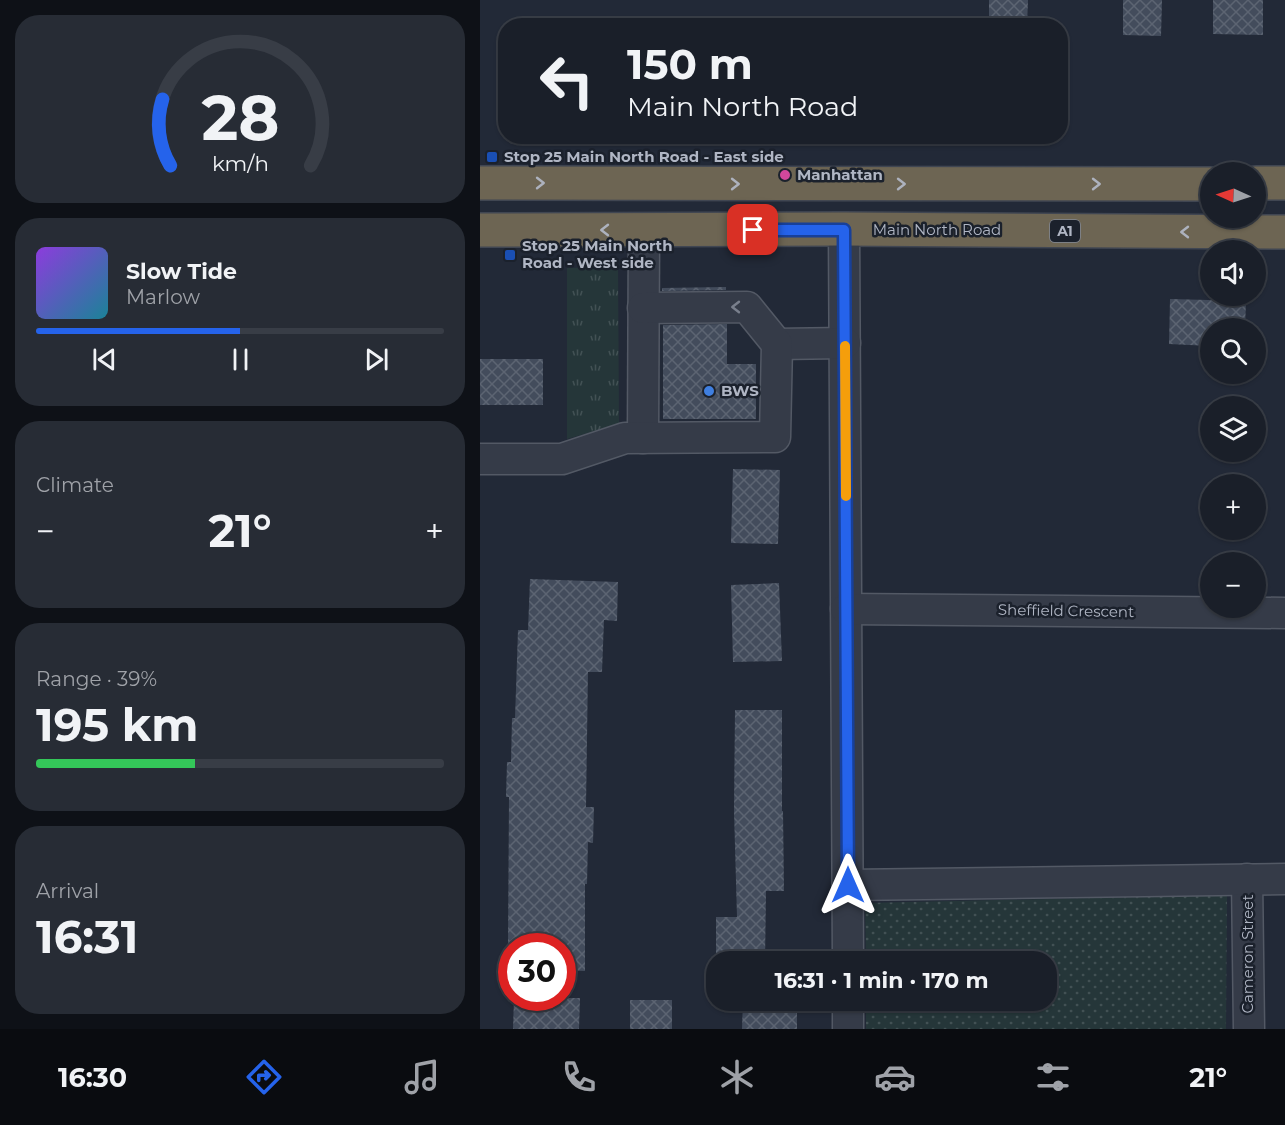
<!DOCTYPE html>
<html lang="en">
<head>
<meta charset="utf-8">
<style>
  body { margin:0; font-family:Montserrat,sans-serif; background:#272c35; color:#f1f3f6; height:100vh; display:flex; flex-direction:column; font-size:22px; white-space:nowrap }
  * { box-sizing:border-box; margin:0 }
  p { font-size:20px; color:#9fa2a8 }
  .icon { flex:none; width:33px; height:33px; fill:none; stroke:currentColor; stroke-width:2; stroke-linecap:round; stroke-linejoin:round }
  .map { position:relative; flex:1; overflow:hidden }
  .panel { display:flex; flex-direction:column; gap:15px; padding:15px; background:#0e1117; width:480px }
  .panel>* { flex:none }
  .guide { position:absolute; left:18px; top:18px; width:570px; height:126px; border-radius:24px; box-shadow:0 2px 4px #0004,0 0 0 2px #383d46; background:#1a1f29; color:#f1f3f6; overflow:hidden }
  .needle { width:39px; rotate:273deg }
  .controls { position:absolute; left:720px; top:162px; display:grid; gap:12px }
  .controls a { display:grid; place-items:center; width:66px; height:66px; border-radius:50%; background:#1a1f29; box-shadow:0 2px 4px #0004,0 0 0 2px #383d46; font-size:30px }
  .speed { position:absolute; left:18px; top:933px; display:flex; gap:12px; font-size:30px; font-weight:700; text-align:center }
  .speed>* { display:grid; place-content:center; width:78px; height:78px; border-radius:50%; background:#1a1f29; box-shadow:0 2px 4px #0004,0 0 0 2px #383d46; line-height:1 }
  .speed .limit { border:9px solid #d22; background:#fff; color:#111 }
  .pin { position:absolute; display:grid; place-items:center; width:51px; height:51px; color:#fff; margin:-26px; border-radius:12px; box-shadow:0 3px 9px #0006 }
  .me { position:absolute; width:66px; margin:-33px; rotate:0deg; stroke-linejoin:round; filter:drop-shadow(0 0 4px #0008) }
  .turn { display:flex; align-items:center; gap:21px; height:126px; padding:0 30px; font-size:27px }
  .turn .icon { width:78px; height:78px; stroke-width:2.5 }
  .turn b { display:block; font-size:42px; line-height:51px }
  .big { font-size:45px; font-weight:700; line-height:1.1 }
  .panel .widget { flex:1; display:flex; flex-direction:column; justify-content:center; gap:9px; min-width:0; padding:0 21px; border-radius:24px; background:#272c35 }
  .panel .dial { align-items:center; gap:0 }
  .dial svg { height:156px; overflow:visible; fill:none; stroke:#383d46; stroke-width:7; stroke-linecap:round; text-anchor:middle }
  .dial text { fill:#f1f3f6; stroke:none }
  .song { display:flex; align-items:center; gap:18px }
  .cover { width:72px; height:72px; border-radius:9px; background:linear-gradient(135deg,hsl(270 70% 55%),hsl(190 70% 35%)) }
  .played { height:6px; border-radius:3px; background:linear-gradient(90deg,#2563eb 50%,#383d46 50%) }
  .keys { display:flex; justify-content:space-around; direction:ltr }
  .heat { display:flex; justify-content:space-between; align-items:center; font-size:33px; direction:ltr }
  .charge { height:9px; border-radius:4px; background:linear-gradient(90deg,#34c759 39%,#383d46 0) }
  .trip { position:absolute; left:226px; top:951px; width:351px; height:60px; border-radius:24px; background:#1a1f29; box-shadow:0 2px 4px #0004,0 0 0 2px #383d46; font-weight:700; line-height:60px; text-align:center }
  .tab-bar { display:flex; height:96px; justify-content:space-around; align-items:center; background:#0a0c10; color:#9fa2a8 }
  .tab-bar .icon { width:42px; height:42px }
  .tab-bar .current { color:#2563eb }
  .tab-bar b { font-size:27px; color:#f1f3f6 }
  main { display:flex; flex:1; min-height:0 }
  .map>svg:first-child { display:block }
  .grass { fill:url(#grass-tufts) }
  .park { fill:url(#park-dots) }
  .building { fill:url(#building-cross-hatch) }
  .lines { fill:none; stroke-linecap:round; stroke-linejoin:round }
  .minor-casing { stroke:#535965; stroke-width:33 }
  .highway-casing { stroke:#404652; stroke-width:36 }
  .minor { stroke:#353b48; stroke-width:30 }
  .highway { stroke:#6d6553; stroke-width:33 }
  .oneway { stroke:#adb2be }
  .oneway2 { stroke:#797f8c }
  .route-casing { stroke:#184099; stroke-width:15 }
  .route { stroke:#2563eb; stroke-width:10 }
  .slow { stroke:#f59e0b; stroke-width:10 }
  .transit-dot { fill:#1a4fb4; stroke:#1b212c; stroke-width:2 }
  .hotel-dot { fill:#d1479c; stroke:#1b212c; stroke-width:2 }
  .shop-dot { fill:#3f7fe0; stroke:#1b212c; stroke-width:2 }
  .labels { text-anchor:middle; stroke-width:5; stroke-linejoin:round; paint-order:stroke }
  .shield { fill:#1b212c; stroke:#838996; stroke-width:1.5 }
  .shield-label { font-size:14px; font-weight:bold; fill:#b0b6c4 }
  .poi-label { font-size:15px; font-weight:bold; fill:#b0b6c4; stroke:#1b212c; text-anchor:start }
  .street-label { font-size:15px; fill:#b0b6c4; stroke:#1b212c }
</style>
</head>
<body>
<main>
<section class="panel">
<div class="widget dial"><svg viewBox="0 0 100 80">
<path d="M14 69A42 42 0 1 1 86 69"/>
<path d="M14 69A42 42 0 0 1 10 35" stroke="#2563eb"/>
<text x="50" y="56" font-size="32" font-weight="700">28</text>
<text x="50" y="72" font-size="11">km/h</text>
</svg></div>
<div class="widget">
<div class="song"><i class="cover"></i><div><b>Slow Tide</b><p>Marlow</p></div></div>
<div class="played"></div>
<div class="keys"><svg class="icon" aria-label="previous" viewBox="0 0 24 24"><path d="M18 5L8 12l10 7zM5 5v14"/></svg><svg class="icon" aria-label="pause" viewBox="0 0 24 24"><path d="M8 5v14M16 5v14"/></svg><svg class="icon" aria-label="next" viewBox="0 0 24 24"><path d="M6 5l10 7-10 7zM19 5v14"/></svg></div>
</div>
<div class="widget"><p>Climate</p>
<div class="heat"><a>−</a><b class="big">21°</b><a>+</a></div>
</div>
<div class="widget"><p>Range · 39%</p><b class="big">195 km</b><div class="charge"></div></div>
<div class="widget"><p>Arrival</p><b class="big">16:31</b></div>
</section>
<div class="map">
<svg width="805" height="1029" viewBox="0 0 805 1029">
  <defs>
    <pattern id="grass-tufts" width="24" height="20" patternUnits="userSpaceOnUse" patternTransform="scale(1.5)"><rect width="24" height="20" fill="#253639"/><path d="M3 7l-1-3M5 7V3M7 7l1-3M15 17l-1-3M17 17v-4M19 17l1-3" fill="none" stroke="#425154"/></pattern>
    <pattern id="park-dots" width="8" height="8" patternUnits="userSpaceOnUse" patternTransform="scale(1.5)"><rect width="8" height="8" fill="#253639"/><path d="M2 2h.1M6 6h.1" fill="none" stroke="#425154" stroke-width="1.8" stroke-linecap="round"/></pattern>
    <pattern id="building-cross-hatch" width="8" height="8" patternUnits="userSpaceOnUse" patternTransform="scale(1.5)"><rect width="8" height="8" fill="#434c5c"/><path d="M0 0l8 8M0 8l8-8" fill="none" stroke="#5c6472"/></pattern>
  </defs>
  <rect width="100%" height="100%" fill="#222937"/>
  <path class="grass" d="M 138,267 L 139,424 L 87,439 L 87,268 Z"/>
  <path class="park" d="M 747,895 L 746,1029 L 386,1029 L 386,1001 L 567,1000 L 567,962 L 386,961 L 385,903 Z"/>
  <g class="building">
    <path d="M 509,0 L 548,0 L 547,26 L 509,26 Z"/>
    <path d="M 643,0 L 682,0 L 681,36 L 643,35 Z"/>
    <path d="M 733,0 L 783,0 L 783,35 L 733,34 Z"/>
    <path d="M 246,287 L 246,290 L 182,291 L 182,288 Z"/>
    <path d="M 690,299 L 766,301 L 765,328 L 730,328 L 730,346 L 689,344 Z"/>
    <path d="M 247,324 L 247,364 L 276,364 L 276,419 L 183,419 L 183,325 Z"/>
    <rect x="0" y="359" width="63" height="46"/>
    <path d="M 253,469 L 300,470 L 298,544 L 251,543 Z"/>
    <path d="M 50,579 L 138,582 L 137,621 L 124,620 L 122,672 L 108,672 L 106,807 L 114,807 L 113,843 L 108,842 L 107,884 L 105,884 L 105,971 L 82,970 L 82,946 L 28,946 L 29,797 L 26,797 L 27,762 L 31,762 L 32,718 L 35,718 L 38,630 L 48,630 Z"/>
    <path d="M 299,583 L 302,661 L 253,662 L 251,585 Z"/>
    <path d="M 255,710 L 302,710 L 302,811 L 303,811 L 304,891 L 286,891 L 285,962 L 237,962 L 236,964 L 236,917 L 257,917 L 254,811 Z"/>
    <path d="M 34,998 L 100,998 L 99,1029 L 33,1029 Z"/>
    <rect x="150" y="1000" width="42" height="29"/>
    <path d="M 263,1000 L 308,1000 L 308,1004 L 317,1004 L 317,1029 L 262,1029 Z"/>
  </g>
  <g class="lines">
    <defs>
      <g id="minor">
        <path d="M 364,229 L 368,962"/>
        <path d="M 297,344 L 365,343"/>
        <path d="M 163,438 L 164,230"/>
        <path d="M 0,459 L 82,459 L 145,438 L 295,437 L 297,344 L 267,307 L 163,308"/>
        <path d="M 366,609 L 805,613"/>
        <path d="M 767,879 L 769,1029"/>
        <path d="M 368,885 L 805,879"/>
        <path d="M 368,1000 L 368,1029"/>
      </g>
      <g id="highway">
        <path d="M 0,183 L 730,184"/>
        <path d="M 776,183 L 805,183"/>
        <path d="M 0,230 L 364,229 L 805,232"/>
      </g>
    </defs>
    <use href="#minor" class="minor-casing"/>
    <use href="#highway" class="highway-casing"/>
    <use href="#minor" class="minor"/>
    <use href="#highway" class="highway"/>
  </g>
  <defs><path id="oneway-chevron" d="M-2-3.5L2.5 0L-2 3.5" fill="none" stroke-width="1.6" stroke-linecap="round" stroke-linejoin="round" transform="scale(1.5)"/></defs>
  <g class="oneway">
    <use href="#oneway-chevron" transform="translate(60 183)"/>
    <use href="#oneway-chevron" transform="translate(255 184)"/>
    <use href="#oneway-chevron" transform="translate(421 184)"/>
    <use href="#oneway-chevron" transform="translate(616 184)"/>
    <use href="#oneway-chevron" transform="translate(125 230) rotate(-180)"/>
    <use href="#oneway-chevron" transform="translate(705 232) rotate(-180)"/>
  </g>
  <use class="oneway2" href="#oneway-chevron" transform="translate(256 307) rotate(180)"/>
  <g class="lines">
    <defs>
      <path id="route" d="M 273,230 L 364,230 L 368,885"/>
    </defs>
    <use href="#route" class="route-casing"/>
    <use href="#route" class="route"/>
    <path class="slow" d="M 365,346 L 366,496"/>
  </g>
  <g class="transit-dot">
    <rect x="6" y="151" width="12" height="12" rx="3"/>
    <rect x="24" y="249" width="12" height="12" rx="3"/>
  </g>
  <circle class="hotel-dot" cx="305" cy="175" r="6"/>
  <circle class="shop-dot" cx="229" cy="391" r="6"/>
  <g class="labels">
    <rect class="shield" x="570" y="220" width="30" height="22" rx="4.5"/>
    <g class="shield-label">
      <text x="585" y="236">A1</text>
    </g>
    <g class="poi-label">
      <text x="24" y="162">Stop 25 Main North Road - East side</text>
      <text x="317" y="180">Manhattan</text>
      <text x="42" y="251">Stop 25 Main North<tspan x="42" dy="17">Road - West side</tspan></text>
      <text x="241" y="396">BWS</text>
    </g>
    <g class="street-label">
      <text x="457" y="235">Main North Road</text>
      <text transform="translate(586 611) rotate(1)" y="5">Sheffield Crescent</text>
      <text transform="translate(768 954) rotate(-90)" y="5">Cameron Street</text>
    </g>
  </g>
</svg>
<div class="controls">
<a><svg class="needle" viewBox="-14 -14 28 28"><path d="M0-13l5 13h-10z" fill="#e53935"/><path d="M0 13l5-13h-10z" fill="#9fa2a8"/></svg></a>
<a><svg class="icon" aria-label="sound" viewBox="0 0 24 24"><path d="M4 9h4l5-4v14l-5-4H4zM17 9q2 3 0 6"/></svg></a>
<a><svg class="icon" aria-label="search" viewBox="0 0 24 24"><circle cx="10" cy="10" r="6"/><path d="M15 15l6 6"/></svg></a>
<a><svg class="icon" aria-label="layers" viewBox="0 0 24 24"><path d="M12 4l9 5-9 5-9-5zM3 14l9 5 9-5"/></svg></a>
<a>+</a>
<a>−</a>
</div>
<div class="speed"><div class="limit">30</div></div>
<div class="pin" style="left:273px;top:230px;background:#d93025"><svg class="icon" aria-label="arrive" viewBox="0 0 24 24"><path d="M6 21V4h12l-3 4 3 4H6"/></svg></div>
<svg class="me" style="left:368px;top:885px" viewBox="-20 -20 40 40"><path d="M0-17L14 15 0 8-14 15z" fill="#2563eb" stroke="#fff" stroke-width="4"/></svg>
<div class="trip">16:31 · 1 min · 170 m</div>
<div class="guide">
<div class="turn"><svg class="icon" aria-label="left" viewBox="0 0 24 24"><path d="M17 20v-9H6M10 6l-5 5 5 5"/></svg><div><b>150 m</b>Main North Road</div></div>
</div>
</div>
</main>
<nav class="tab-bar">
<b>16:30</b>
<svg class="icon current" aria-label="directions" viewBox="0 0 24 24"><path d="M12 3l9 9-9 9-9-9zM9 14v-3h6M13 9l2 2-2 2"/></svg>
<svg class="icon" aria-label="music" viewBox="0 0 24 24"><path d="M9 18V5l10-2v13"/><circle cx="6" cy="18" r="3"/><circle cx="16" cy="16" r="3"/></svg>
<svg class="icon" aria-label="phone" viewBox="0 0 24 24"><path d="M5 4h4l2 5-3 2q2 4 5 5l2-3 5 2v4C11 20 4 13 5 4z"/></svg>
<svg class="icon" aria-label="climate" viewBox="0 0 24 24"><path d="M12 3v18M4 7l16 10M4 17L20 7"/></svg>
<svg class="icon" aria-label="car" viewBox="0 0 24 24"><path d="M5 17H2v-5l4-1 3-4h7l3 4 3 1v5h-3M9 17h6M6 11h13"/><circle cx="7" cy="17" r="2"/><circle cx="17" cy="17" r="2"/></svg>
<svg class="icon" aria-label="filters" viewBox="0 0 24 24"><path d="M4 7h16M4 17h16"/><circle cx="9" cy="7" r="2"/><circle cx="15" cy="17" r="2"/></svg>
<b>21°</b>
</nav>
</body>
</html>
